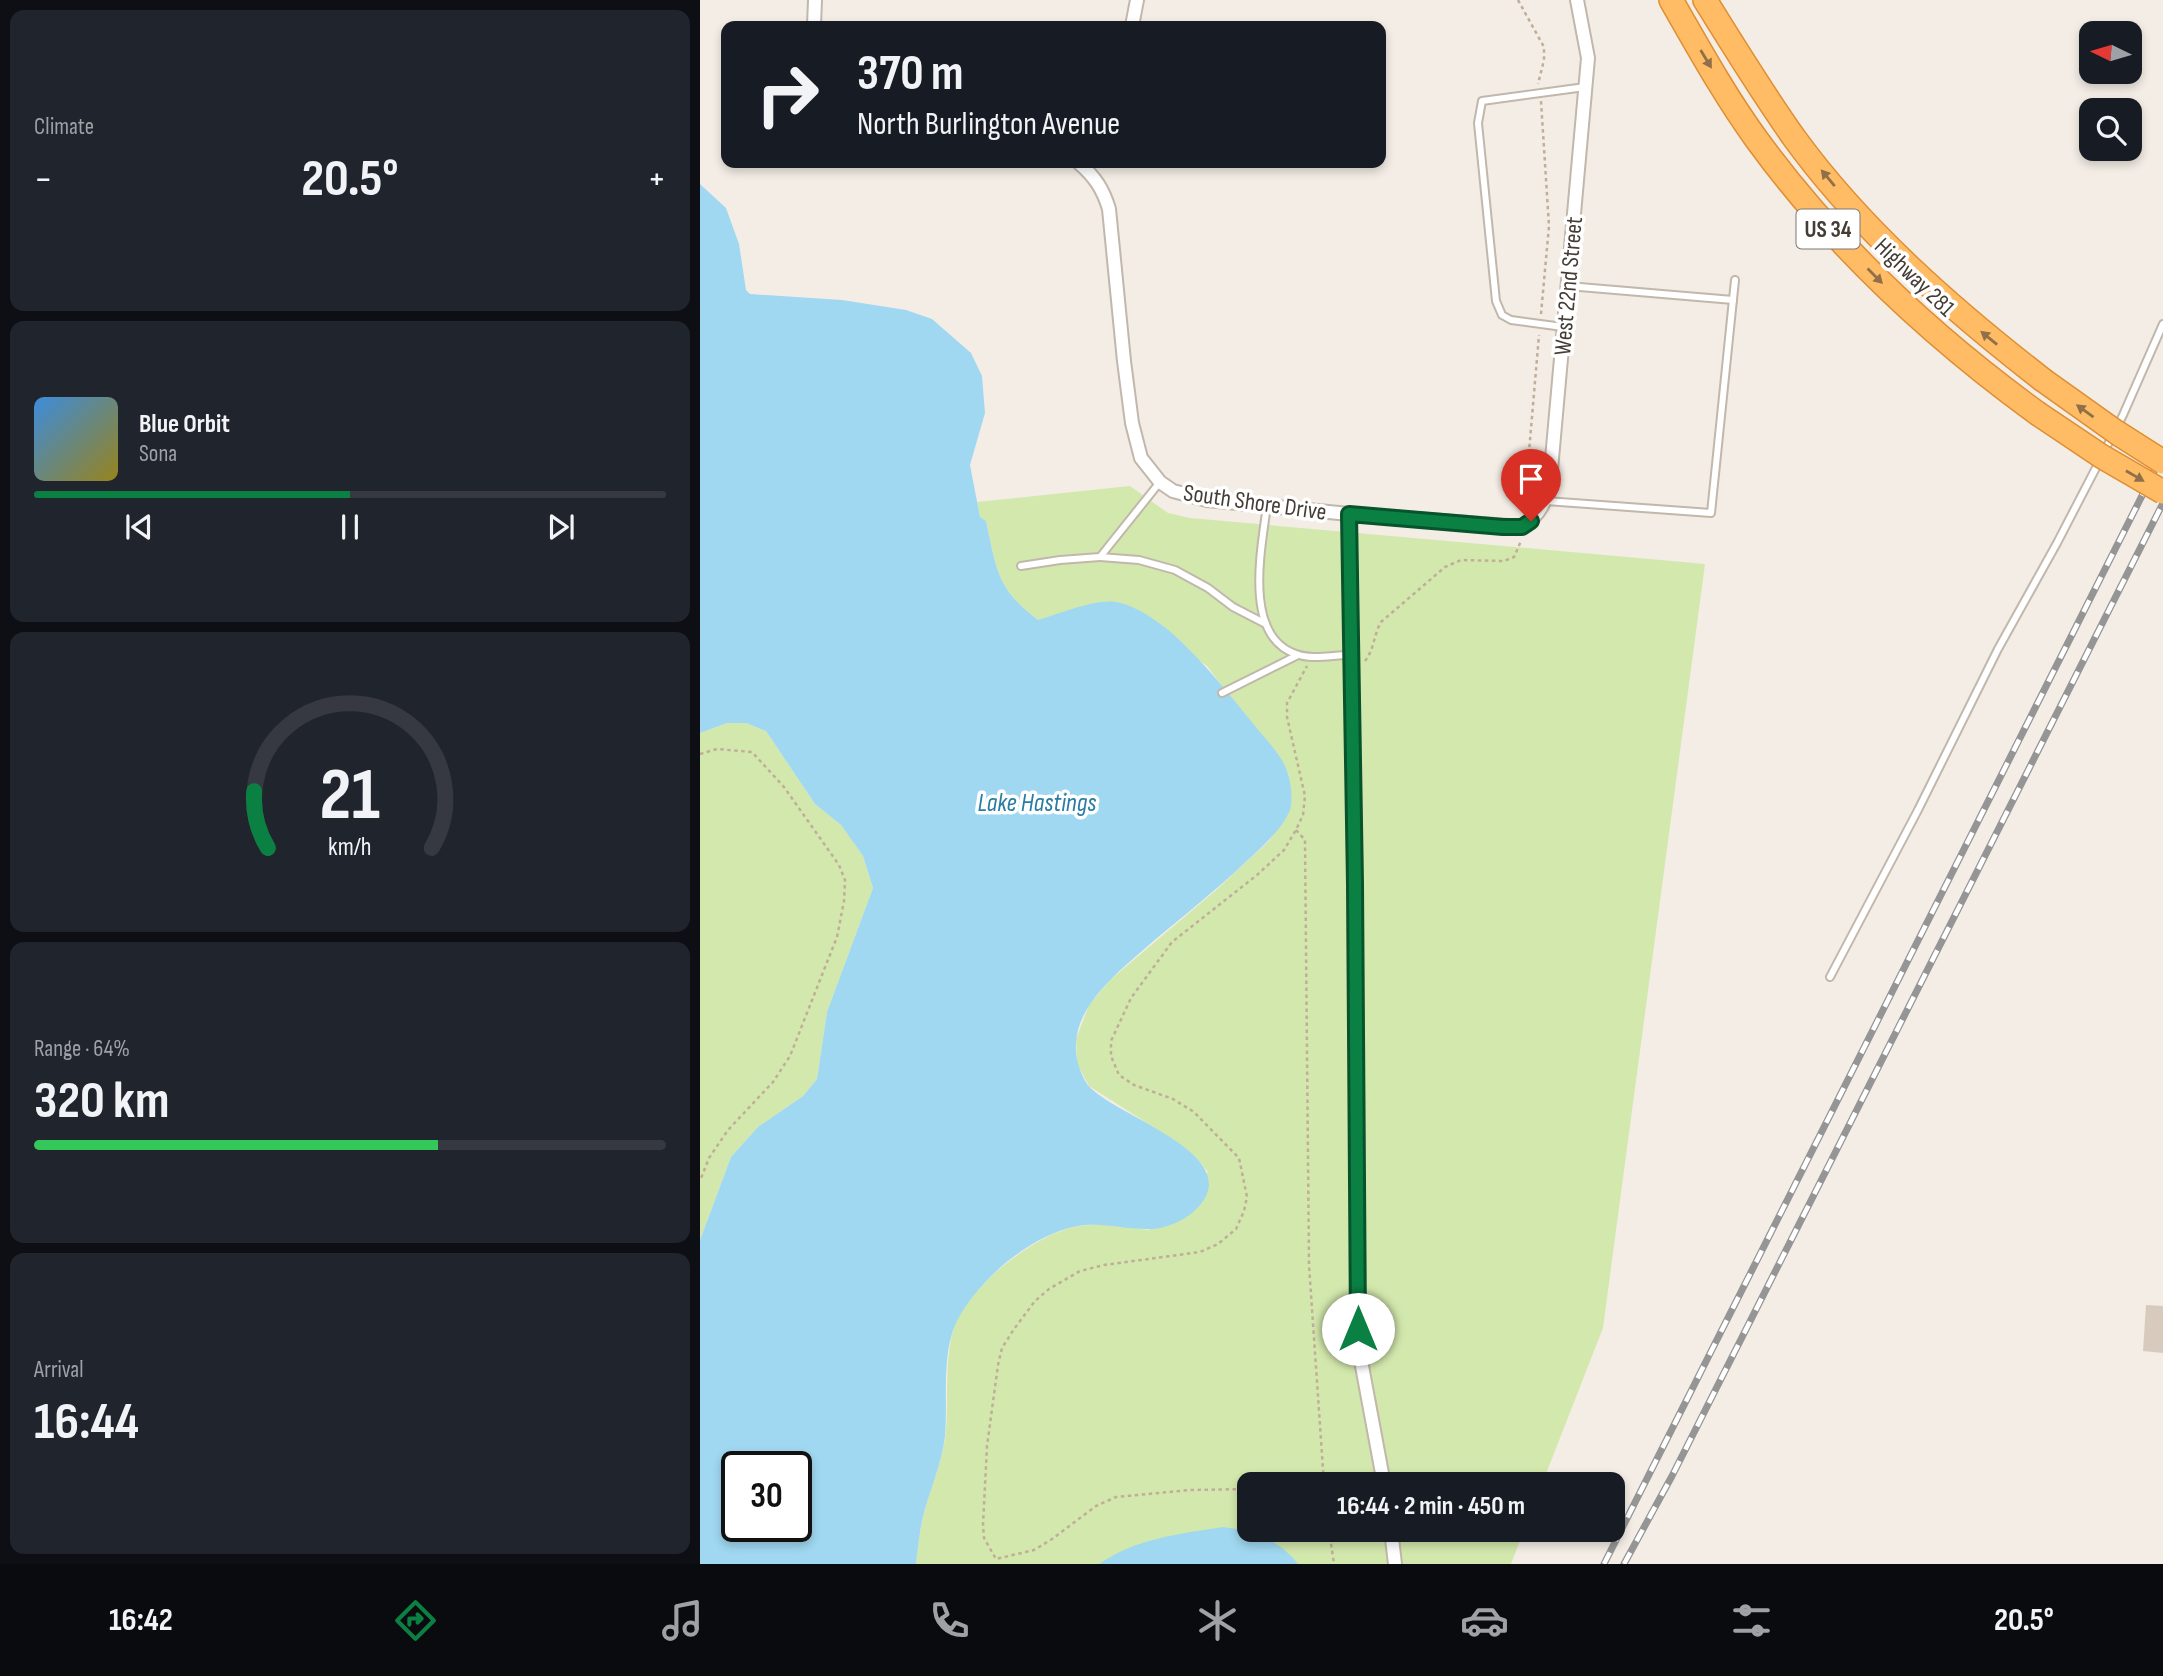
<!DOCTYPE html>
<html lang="en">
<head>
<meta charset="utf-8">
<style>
  body { margin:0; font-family:"Sofia Sans Condensed",sans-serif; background:#20242c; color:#f1f3f6; height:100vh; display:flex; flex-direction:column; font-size:26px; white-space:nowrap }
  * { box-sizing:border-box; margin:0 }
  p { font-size:23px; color:#9ea1a6 }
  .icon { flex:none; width:38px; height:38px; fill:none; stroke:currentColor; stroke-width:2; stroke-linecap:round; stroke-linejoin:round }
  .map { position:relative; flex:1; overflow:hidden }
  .details { display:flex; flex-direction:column; gap:10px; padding:10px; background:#0d0f14; width:700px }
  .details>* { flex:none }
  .guide { position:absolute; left:21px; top:21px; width:665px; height:147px; border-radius:14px; box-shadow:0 4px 10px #0003; background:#171b24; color:#f1f3f6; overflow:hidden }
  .needle { width:46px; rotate:275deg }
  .controls { position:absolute; left:1379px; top:21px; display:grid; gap:14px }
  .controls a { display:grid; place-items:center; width:63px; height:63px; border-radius:14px; background:#171b24; box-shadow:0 4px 10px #0003; font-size:35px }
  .speed { position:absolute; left:21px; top:1451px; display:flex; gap:14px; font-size:35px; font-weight:700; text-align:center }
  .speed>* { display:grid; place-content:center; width:91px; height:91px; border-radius:50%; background:#171b24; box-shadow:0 4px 10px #0003; line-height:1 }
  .speed .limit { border:4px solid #111; border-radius:10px; background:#fff; color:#111 }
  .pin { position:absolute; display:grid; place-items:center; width:60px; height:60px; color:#fff; margin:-72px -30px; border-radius:50% 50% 50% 0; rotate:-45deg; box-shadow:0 0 7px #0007 }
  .pin .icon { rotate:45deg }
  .me { position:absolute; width:77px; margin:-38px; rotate:0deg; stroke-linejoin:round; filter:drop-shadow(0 0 5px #0008) }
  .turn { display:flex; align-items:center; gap:24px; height:147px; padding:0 21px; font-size:32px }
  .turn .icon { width:91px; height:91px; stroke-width:2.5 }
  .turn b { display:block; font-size:49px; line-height:60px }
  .big { font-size:52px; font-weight:700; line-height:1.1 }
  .details .widget { flex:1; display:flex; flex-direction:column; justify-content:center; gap:10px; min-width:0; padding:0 24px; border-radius:14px; background:#20242c }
  .details .dial { align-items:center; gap:0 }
  .dial svg { height:182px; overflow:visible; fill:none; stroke:#363941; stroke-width:7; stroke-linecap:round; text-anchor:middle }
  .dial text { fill:#f1f3f6; stroke:none }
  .song { display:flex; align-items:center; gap:21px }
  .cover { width:84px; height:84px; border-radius:10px; background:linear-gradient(135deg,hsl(210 70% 55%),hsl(50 70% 35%)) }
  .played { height:7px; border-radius:4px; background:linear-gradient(90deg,#0b8043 50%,#363941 50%) }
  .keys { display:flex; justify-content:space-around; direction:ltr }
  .heat { display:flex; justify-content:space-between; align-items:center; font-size:38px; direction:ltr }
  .charge { height:10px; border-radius:5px; background:linear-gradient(90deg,#34c759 64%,#363941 0) }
  .trip { position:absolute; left:537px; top:1472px; width:388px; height:70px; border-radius:14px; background:#171b24; box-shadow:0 4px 10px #0003; font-weight:700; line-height:70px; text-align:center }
  .dock { display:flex; height:112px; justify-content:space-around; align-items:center; background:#090b0e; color:#9ea1a6 }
  .dock .icon { width:49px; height:49px }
  .dock .on { color:#0b8043 }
  .dock b { font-size:32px; color:#f1f3f6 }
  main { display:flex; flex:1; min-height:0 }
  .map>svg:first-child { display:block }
  .green { fill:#d3e8ad }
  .water { fill:#a0d8f1; fill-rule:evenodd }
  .building { fill:#d8cbbd }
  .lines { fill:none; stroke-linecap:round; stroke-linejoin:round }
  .lane-casing { stroke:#c1b7ab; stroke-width:10 }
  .street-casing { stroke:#c1b7ab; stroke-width:16 }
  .highway-casing { stroke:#df8e33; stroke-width:26 }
  .path { stroke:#c0ae99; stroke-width:2.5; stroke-dasharray:3.5 3.5; stroke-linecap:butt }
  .lane { stroke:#fff; stroke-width:6 }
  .street { stroke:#fff; stroke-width:12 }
  .highway { stroke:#ffbc64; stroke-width:23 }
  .rail-casing { stroke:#959595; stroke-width:7 }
  .rail { stroke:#fff; stroke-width:4.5; stroke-dasharray:13; stroke-linecap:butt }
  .highway-bridge-casing { stroke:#df8e33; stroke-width:26; stroke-linecap:butt }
  .highway-bridge { stroke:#ffbc64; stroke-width:23 }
  .oneway { fill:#8f7048 }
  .route-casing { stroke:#07532c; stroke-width:18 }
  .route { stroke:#0b8043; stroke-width:12 }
  .labels { text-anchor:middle; stroke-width:7; stroke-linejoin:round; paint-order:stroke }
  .shield { fill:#fff; stroke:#7d7772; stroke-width:2 }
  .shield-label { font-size:23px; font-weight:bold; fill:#453d35 }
  .street-label { font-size:24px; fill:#453d35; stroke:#fff }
  .water-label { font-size:26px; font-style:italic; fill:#297ca3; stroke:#fff }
</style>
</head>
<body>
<main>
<section class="details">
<div class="widget"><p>Climate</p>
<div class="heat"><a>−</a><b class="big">20.5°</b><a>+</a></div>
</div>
<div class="widget">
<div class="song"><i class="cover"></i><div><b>Blue Orbit</b><p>Sona</p></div></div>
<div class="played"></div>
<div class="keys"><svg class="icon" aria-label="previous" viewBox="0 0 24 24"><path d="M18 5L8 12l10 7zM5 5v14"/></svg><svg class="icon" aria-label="pause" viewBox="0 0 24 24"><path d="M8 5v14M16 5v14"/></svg><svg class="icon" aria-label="next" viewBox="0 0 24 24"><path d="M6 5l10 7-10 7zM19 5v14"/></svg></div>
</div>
<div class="widget dial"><svg viewBox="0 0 100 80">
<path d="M14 69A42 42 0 1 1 86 69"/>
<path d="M14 69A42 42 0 0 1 8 44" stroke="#0b8043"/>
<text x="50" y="56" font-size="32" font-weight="700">21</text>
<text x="50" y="72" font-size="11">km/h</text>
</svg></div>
<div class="widget"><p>Range · 64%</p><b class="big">320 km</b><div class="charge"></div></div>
<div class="widget"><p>Arrival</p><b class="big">16:44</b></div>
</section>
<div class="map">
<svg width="1463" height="1564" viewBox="0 0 1463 1564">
  <rect width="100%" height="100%" fill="#f3ede5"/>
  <g class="green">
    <path d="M 430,486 L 468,513 L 490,518 L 1005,564 L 903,1328 L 842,1484 L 550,1484 L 550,1530 L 824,1530 L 811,1564 L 216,1564 C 218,1550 219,1535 222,1522 C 227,1494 241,1467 245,1439 C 250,1402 243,1364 254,1327 C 266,1288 335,1235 374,1227 C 399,1222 423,1226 448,1230 L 508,1172 L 497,1159 L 472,1139 L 389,1086 L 377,1064 L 376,1039 L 389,1005 L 410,980 L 515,891 L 569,841 L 590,809 L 589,775 L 507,666 L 416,602 L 396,604 L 338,620 C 296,588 297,570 286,521 L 280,517 L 277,502 Z"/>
    <path d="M 27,723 L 46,723 L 66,731 L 115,804 L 141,825 L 163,856 L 173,888 L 127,1012 L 117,1079 L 103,1096 L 58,1127 L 31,1157 L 0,1240 L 0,733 Z"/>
  </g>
  <g class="water">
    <path d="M 0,184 L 26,208 L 39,244 L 46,290 L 50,294 L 142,300 L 206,310 L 232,319 L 271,353 L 282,376 L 285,413 L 270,465 L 280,517 L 286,521 C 297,570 296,588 338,620 C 359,614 394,599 416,602 C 435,605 458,621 473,634 C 504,662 529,694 555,726 C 567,741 583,756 588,774 C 591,783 593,801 590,810 C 583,828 562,847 548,860 C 509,897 466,929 426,965 C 404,985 378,1011 376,1042 C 375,1057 379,1071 387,1084 C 409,1113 529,1148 506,1196 C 496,1216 469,1230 446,1229 C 420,1229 400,1221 373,1227 C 329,1237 277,1281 257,1321 C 241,1353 248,1401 245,1436 C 242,1465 228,1493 222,1521 C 219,1535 218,1550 216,1564 L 0,1564 L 0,1240 L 31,1157 L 58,1127 L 103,1096 L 117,1079 L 127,1012 L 173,888 L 163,856 L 141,825 L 115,804 L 66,731 L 46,723 L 27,723 L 0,733 ZM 37,1466 L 96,1466 L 96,1526 L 37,1526 Z"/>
    <path d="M 523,1527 C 554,1531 578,1539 598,1564 L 399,1564 C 437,1538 479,1534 523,1527 Z"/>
  </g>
  <path class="building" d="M 1446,1305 L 1463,1306 L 1463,1353 L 1443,1351 Z"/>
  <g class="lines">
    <defs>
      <g id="lane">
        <path d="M 868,286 L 1033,300"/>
        <path d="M 863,327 L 811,320 L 802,315 L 796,301 L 778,123 L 782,101 L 885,87"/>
        <path d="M 1404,452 L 1423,415 L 1463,324"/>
        <path d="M 846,501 L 1011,513 L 1035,280"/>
        <path d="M 567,505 C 562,546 542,636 596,654 C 611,660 633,655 650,655"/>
        <path d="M 400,557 L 439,560 L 475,570 L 508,588 L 533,607 L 566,624"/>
        <path d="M 321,566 L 360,560 L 400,557 L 460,482"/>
        <path d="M 522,693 L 598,655"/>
        <path d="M 1130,977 L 1218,810 L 1298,649 L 1357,543 L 1399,462"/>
      </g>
      <g id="street">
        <path d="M 114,26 L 115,0"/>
        <path d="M 432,26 L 437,0"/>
        <path d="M 379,163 C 395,177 403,189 409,209 L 424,361 L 432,423 L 441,458 L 460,482 L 473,491 L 507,500 L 649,514 L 822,527 C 840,515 846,502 850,481 L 888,58 L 877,0"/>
        <path d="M 649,514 L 655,858 L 658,1329 L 659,1350 L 684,1484"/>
        <path d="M 691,1530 L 695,1564"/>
      </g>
      <g id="highway">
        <path d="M 971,0 C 998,47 1025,96 1057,140 C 1135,247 1230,335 1337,413"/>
        <path d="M 1005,0 C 1034,47 1063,94 1095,139 C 1162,231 1254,311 1343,380"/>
      </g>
    </defs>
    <use href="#lane" class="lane-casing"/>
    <use href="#street" class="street-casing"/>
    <use href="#highway" class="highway-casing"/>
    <g class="path">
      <path d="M 818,0 L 844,47 L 844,60 L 838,84"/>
      <path d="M 841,314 L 849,226 L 841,101"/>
      <path d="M 824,510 L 839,335"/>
      <path d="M 665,661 C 674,650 674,634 681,622 L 745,567 L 761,560 L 804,561 L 814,557 L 821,541"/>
      <path d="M 0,754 L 17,749 L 52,752 L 84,787 L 139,865 L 145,880 L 144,901 L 137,937 L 90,1056 L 73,1082 L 28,1130 L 9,1158 L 0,1181"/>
      <path d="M 596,830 L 605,840 L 609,1265 L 624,1484"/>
      <path d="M 550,1489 L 490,1490 L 416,1497 L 396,1506 L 352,1539 L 334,1550 L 296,1559 L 284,1538 L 283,1525 L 287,1446 L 298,1365 L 302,1348 L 314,1329 L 335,1301 L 349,1289 L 380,1271 L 404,1265 L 500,1252 L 518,1244 L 536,1229 L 544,1211 L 547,1197 L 539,1158 L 494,1112 L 473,1099 L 434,1085 L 419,1075 L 411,1056 L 411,1041 L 431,998 L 472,942 L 557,875 L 584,850 L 596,830 L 603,815 L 605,796 L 587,717 L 587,703 L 607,666"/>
      <path d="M 629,1530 L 634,1564"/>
    </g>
    <use href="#lane" class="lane"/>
    <use href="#street" class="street"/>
    <use href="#highway" class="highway"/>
    <defs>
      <g id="rail">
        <path d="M 904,1564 L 1463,454"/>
        <path d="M 924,1564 L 972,1476 L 1463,503"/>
      </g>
    </defs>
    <use href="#rail" class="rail-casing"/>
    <use href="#rail" class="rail"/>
    <defs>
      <g id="highway-bridge">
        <path d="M 1343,380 L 1416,432 L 1463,462"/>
        <path d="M 1337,413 L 1401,456 L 1463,492"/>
      </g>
    </defs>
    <use href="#highway-bridge" class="highway-bridge-casing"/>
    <use href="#highway-bridge" class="highway-bridge"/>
  </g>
  <defs><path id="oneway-solid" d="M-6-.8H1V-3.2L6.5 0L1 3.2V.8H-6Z" transform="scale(1.75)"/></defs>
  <g class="oneway">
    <use href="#oneway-solid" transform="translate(1006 59) rotate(59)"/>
    <use href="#oneway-solid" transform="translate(1128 178) rotate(-130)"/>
    <use href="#oneway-solid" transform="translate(1175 276) rotate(45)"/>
    <use href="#oneway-solid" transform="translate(1289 338) rotate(-141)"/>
    <use href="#oneway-solid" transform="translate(1385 411) rotate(-144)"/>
    <use href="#oneway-solid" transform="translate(1435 476) rotate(30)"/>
  </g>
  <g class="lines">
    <defs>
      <path id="route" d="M 658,1329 L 655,884 L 649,514 L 803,527 L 822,527 L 831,521"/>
    </defs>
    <use href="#route" class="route-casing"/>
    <use href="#route" class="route"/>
  </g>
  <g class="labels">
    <rect class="shield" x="1096.5" y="209.5" width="63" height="39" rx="5"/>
    <g class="shield-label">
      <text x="1128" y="237">US 34</text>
    </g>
    <g class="street-label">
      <text transform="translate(1215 277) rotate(44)" y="8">Highway 281</text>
      <text transform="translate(868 286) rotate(-85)" y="8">West 22nd Street</text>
      <text transform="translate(555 502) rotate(8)" y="8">South Shore Drive</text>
    </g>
    <g class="water-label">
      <text x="337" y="811">Lake Hastings</text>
    </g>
  </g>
</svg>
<div class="controls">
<a><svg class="needle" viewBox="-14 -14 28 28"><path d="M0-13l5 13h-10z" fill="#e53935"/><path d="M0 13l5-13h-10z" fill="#9ea1a6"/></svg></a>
<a><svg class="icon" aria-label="search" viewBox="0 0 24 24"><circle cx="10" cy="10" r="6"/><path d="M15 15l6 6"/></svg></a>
</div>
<div class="speed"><div class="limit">30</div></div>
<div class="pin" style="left:831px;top:521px;background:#d93025"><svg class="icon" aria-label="arrive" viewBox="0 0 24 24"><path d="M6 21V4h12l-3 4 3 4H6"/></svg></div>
<svg class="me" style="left:658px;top:1329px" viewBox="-20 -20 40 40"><circle r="19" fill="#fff"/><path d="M0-13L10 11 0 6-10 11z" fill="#0b8043"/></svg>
<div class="trip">16:44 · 2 min · 450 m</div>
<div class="guide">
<div class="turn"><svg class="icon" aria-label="right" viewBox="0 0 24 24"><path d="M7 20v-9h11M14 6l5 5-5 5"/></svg><div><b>370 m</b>North Burlington Avenue</div></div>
</div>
</div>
</main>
<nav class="dock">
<b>16:42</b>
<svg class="icon on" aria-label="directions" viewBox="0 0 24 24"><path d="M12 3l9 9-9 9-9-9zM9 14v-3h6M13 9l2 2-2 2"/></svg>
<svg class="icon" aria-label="music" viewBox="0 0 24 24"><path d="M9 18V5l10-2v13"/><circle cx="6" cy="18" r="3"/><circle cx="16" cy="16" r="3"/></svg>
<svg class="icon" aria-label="phone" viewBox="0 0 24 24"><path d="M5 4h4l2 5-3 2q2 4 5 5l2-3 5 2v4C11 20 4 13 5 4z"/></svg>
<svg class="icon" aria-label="climate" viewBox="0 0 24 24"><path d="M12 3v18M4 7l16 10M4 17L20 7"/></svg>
<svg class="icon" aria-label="car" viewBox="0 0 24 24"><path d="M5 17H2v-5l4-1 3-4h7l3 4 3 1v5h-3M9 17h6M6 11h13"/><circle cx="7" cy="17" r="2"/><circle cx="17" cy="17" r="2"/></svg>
<svg class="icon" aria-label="filters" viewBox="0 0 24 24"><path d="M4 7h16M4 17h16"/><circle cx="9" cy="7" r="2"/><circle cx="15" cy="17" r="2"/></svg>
<b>20.5°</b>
</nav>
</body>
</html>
